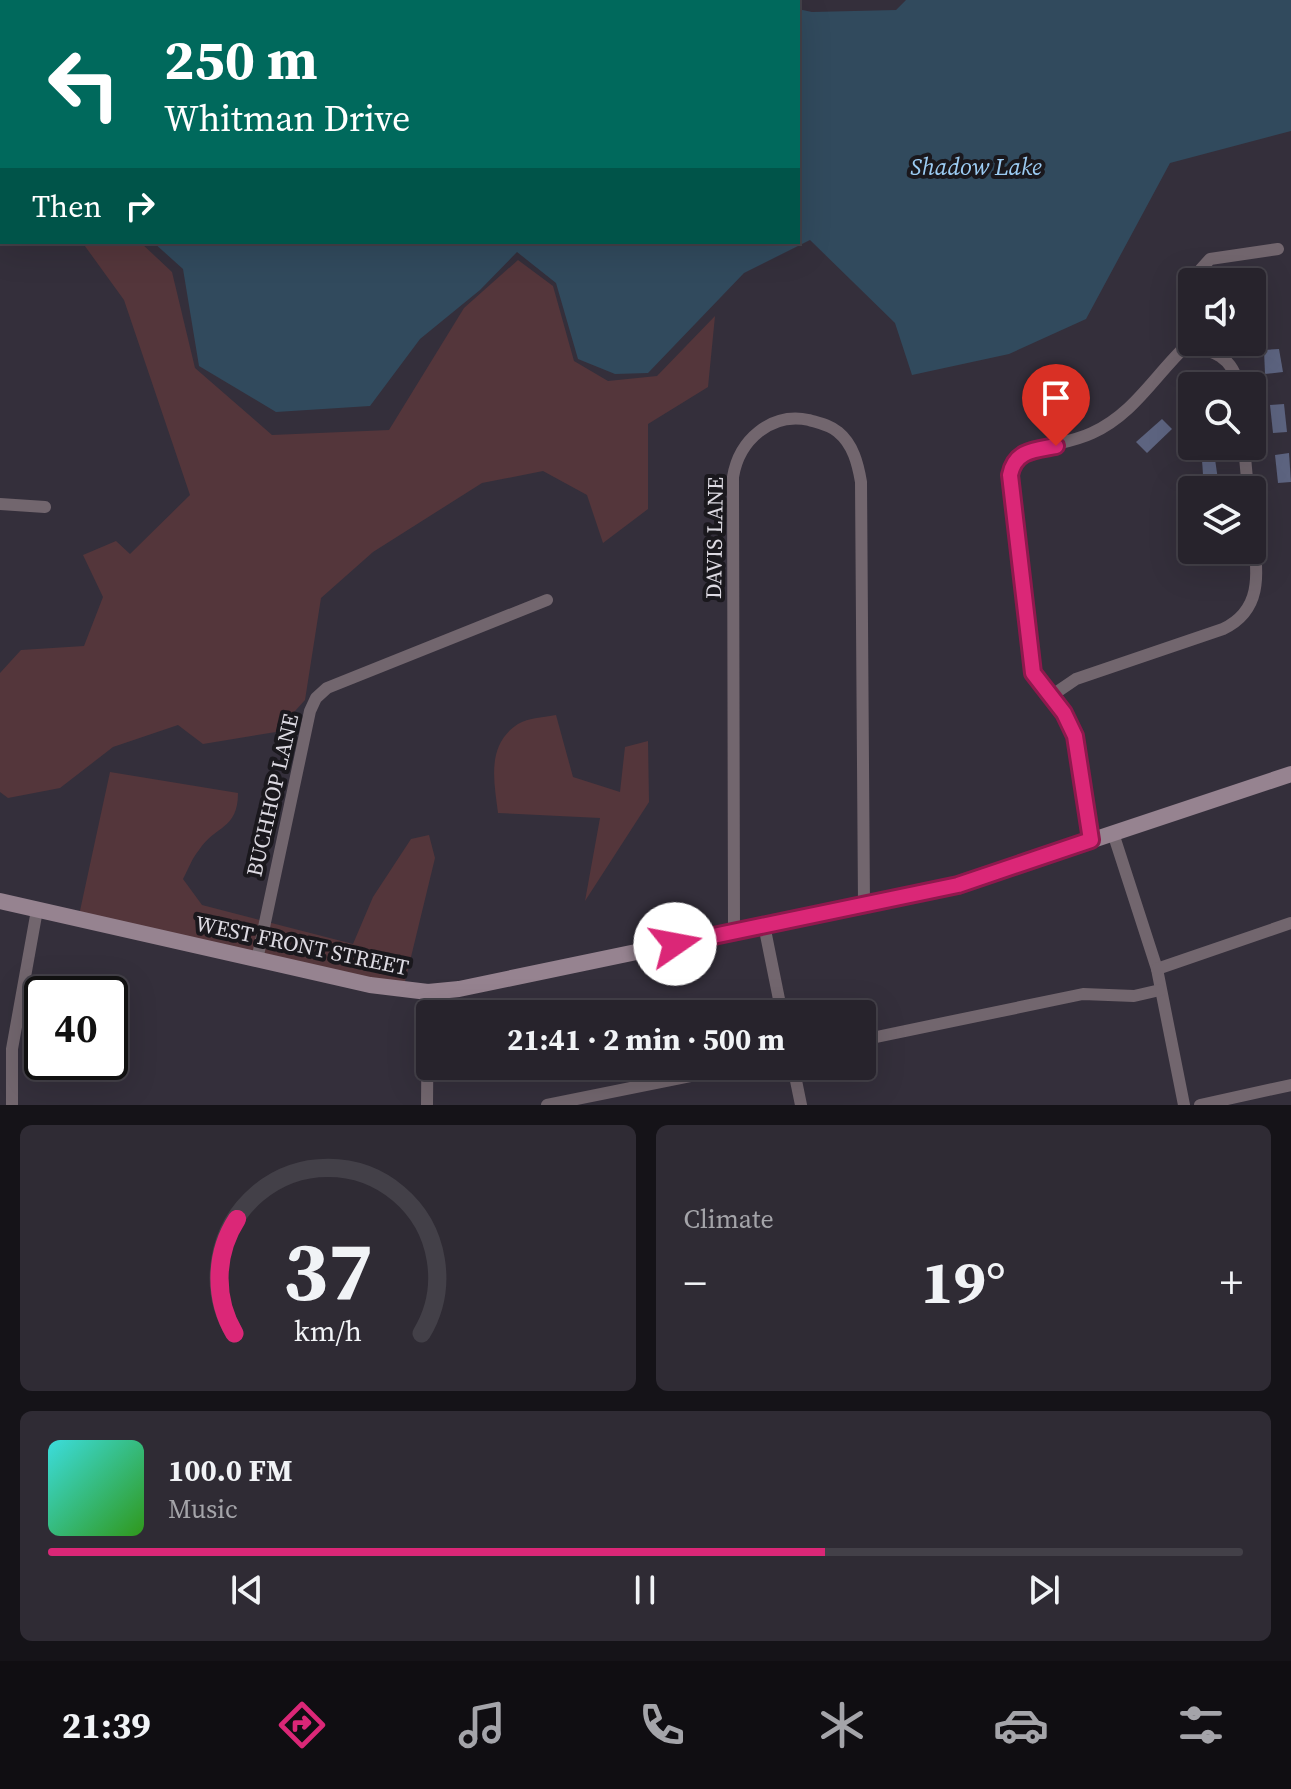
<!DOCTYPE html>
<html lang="en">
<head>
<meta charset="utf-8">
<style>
  body { margin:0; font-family:"Source Serif 4",serif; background:#2f2b34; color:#f1f3f6; height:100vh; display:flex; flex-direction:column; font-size:30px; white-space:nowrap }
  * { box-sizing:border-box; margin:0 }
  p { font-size:26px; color:#a4a4a9 }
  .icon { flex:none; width:44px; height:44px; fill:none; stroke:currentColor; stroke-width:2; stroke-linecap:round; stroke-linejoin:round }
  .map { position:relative; height:1105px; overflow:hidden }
  .panel { display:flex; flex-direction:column; gap:20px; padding:20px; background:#151318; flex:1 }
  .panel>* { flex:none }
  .guide { position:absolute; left:0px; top:0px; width:800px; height:244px; box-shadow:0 8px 32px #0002,0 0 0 2px #434048; background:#00695c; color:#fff; overflow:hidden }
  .fabs { position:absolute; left:1178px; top:268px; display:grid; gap:16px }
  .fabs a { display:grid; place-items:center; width:88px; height:88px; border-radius:8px; background:#27232c; box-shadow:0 8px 32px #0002,0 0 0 2px #434048; font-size:40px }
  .speed { position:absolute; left:24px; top:976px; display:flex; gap:16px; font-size:40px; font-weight:700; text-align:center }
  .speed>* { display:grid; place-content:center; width:104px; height:104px; border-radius:50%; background:#27232c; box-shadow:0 8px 32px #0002,0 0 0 2px #434048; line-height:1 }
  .speed .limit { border:4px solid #111; border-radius:12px; background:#fff; color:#111 }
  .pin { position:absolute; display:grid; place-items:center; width:68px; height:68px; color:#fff; margin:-82px -34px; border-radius:50% 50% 50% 0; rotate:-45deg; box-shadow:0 0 8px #0007 }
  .pin .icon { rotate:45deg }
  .me { position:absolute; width:88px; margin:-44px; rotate:78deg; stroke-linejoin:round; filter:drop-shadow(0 0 6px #0008) }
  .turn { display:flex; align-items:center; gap:28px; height:168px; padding:0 32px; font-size:36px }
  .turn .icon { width:104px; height:104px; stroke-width:2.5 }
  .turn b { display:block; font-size:56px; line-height:68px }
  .then { display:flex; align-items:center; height:76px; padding:0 32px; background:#0003; gap:16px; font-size:30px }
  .big { font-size:60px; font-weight:700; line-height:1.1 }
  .panel .widget { flex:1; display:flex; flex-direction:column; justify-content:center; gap:12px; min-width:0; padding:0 28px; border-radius:12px; background:#2f2b34 }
  .panel .dial { align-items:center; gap:0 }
  .dial svg { height:208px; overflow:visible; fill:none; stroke:#434048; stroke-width:7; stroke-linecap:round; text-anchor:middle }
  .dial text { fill:#f1f3f6; stroke:none }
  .song { display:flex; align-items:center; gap:24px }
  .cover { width:96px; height:96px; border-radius:12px; background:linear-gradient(135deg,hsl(180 70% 55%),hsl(110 70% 35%)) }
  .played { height:8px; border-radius:4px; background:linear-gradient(90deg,#db2777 65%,#434048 65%) }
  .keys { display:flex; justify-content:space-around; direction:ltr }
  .heat { display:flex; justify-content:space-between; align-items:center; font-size:44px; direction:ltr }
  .panel .tiles { flex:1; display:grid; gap:20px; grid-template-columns:1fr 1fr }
  .widget:last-child { grid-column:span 2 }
  .trip { position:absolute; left:416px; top:1000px; width:460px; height:80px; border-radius:8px; background:#27232c; box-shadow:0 8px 32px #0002,0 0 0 2px #434048; font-weight:700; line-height:80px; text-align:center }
  .tab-bar { display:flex; height:128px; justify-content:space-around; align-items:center; background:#100e12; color:#a4a4a9 }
  .tab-bar .icon { width:56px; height:56px }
  .tab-bar .current { color:#db2777 }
  .tab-bar b { font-size:36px; color:#f1f3f6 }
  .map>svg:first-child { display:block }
  .green { fill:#54363b }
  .water { fill:#314a5d }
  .building { fill:#5d6480 }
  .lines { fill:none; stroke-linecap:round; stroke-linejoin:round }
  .street { stroke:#72666e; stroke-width:12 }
  .secondary { stroke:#968390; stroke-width:16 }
  .route-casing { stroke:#8e194d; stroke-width:20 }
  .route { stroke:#db2777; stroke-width:14 }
  .labels { text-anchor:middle; stroke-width:8; stroke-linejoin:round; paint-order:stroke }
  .street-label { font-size:22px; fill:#dddae2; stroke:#1a181d }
  .water-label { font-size:24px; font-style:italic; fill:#9cccf3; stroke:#1a181d }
</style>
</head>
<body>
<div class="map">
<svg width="1291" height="1105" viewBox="0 0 1291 1105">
  <rect width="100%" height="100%" fill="#342f3b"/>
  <g class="green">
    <path d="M 82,242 L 140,242 L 172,272 L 195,368 L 272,435 L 389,430 L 464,308 L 518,260 L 553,286 L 574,361 L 608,381 L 657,376 L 715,316 L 708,387 L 648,424 L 648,509 L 603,543 L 587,495 L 543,471 L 482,483 L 373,552 L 321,598 L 305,700 L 276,732 L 203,744 L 178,725 L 113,747 L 60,788 L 8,798 L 0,792 L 0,673 L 21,650 L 84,646 L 103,597 L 83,555 L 116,541 L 130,554 L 190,495 L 124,300 Z"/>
    <path d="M 556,715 L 573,777 L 620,792 L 625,747 L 648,741 L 649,802 L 585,901 L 600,818 L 498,813 C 494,781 486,745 518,724 C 528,718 545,717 556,715 Z"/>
    <path d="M 110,772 L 238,793 C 238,830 215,825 199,850 C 192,858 188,870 183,879 L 202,905 L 353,944 L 373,897 L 411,839 L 429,835 L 435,858 L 403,990 L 78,920 Z"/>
  </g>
  <g class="water">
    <path d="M 0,0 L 230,0 L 230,2 L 2,2 L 0,152 Z"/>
    <path d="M 394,0 L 760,0 L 769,2 L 394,2 Z"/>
    <path d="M 906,0 L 1291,0 L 1291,131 L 1170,163 L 1086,319 L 1009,354 L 912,375 L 895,323 L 810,240 L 744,273 L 648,373 L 615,374 L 578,359 L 556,283 L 517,252 L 480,290 L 420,339 L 370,406 L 276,412 L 199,366 L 183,269 L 153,242 L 798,242 L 798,9 L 812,12 L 896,10 Z"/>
  </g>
  <g class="building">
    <path d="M 1279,349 L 1283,372 L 1265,374 L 1264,350 Z"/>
    <path d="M 1284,404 L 1287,432 L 1273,433 L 1270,405 Z"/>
    <path d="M 1162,419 L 1172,429 L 1147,453 L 1136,442 Z"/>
    <path d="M 1289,453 L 1291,482 L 1278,483 L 1275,455 Z"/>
    <path d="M 1215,459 L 1219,487 L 1204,489 L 1202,460 Z"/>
  </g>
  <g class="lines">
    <g class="street">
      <path d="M 1197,282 L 1201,269 L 1210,259 L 1278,249"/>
      <path d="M 1187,345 C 1212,350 1234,357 1238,386"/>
      <path d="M 1187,345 L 1185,321 L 1192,297"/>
      <path d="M 1244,446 L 1248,490"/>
      <path d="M 0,504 L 45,507"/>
      <path d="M 1051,696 L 1076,679 L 1223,629 C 1267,608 1256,566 1252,526"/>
      <path d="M 1113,833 L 1157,969 L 1184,1105"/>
      <path d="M 1091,840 L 1075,736 L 1064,713 L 1033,673 L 1010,475 L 1015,462 L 1021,455 C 1043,444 1069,444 1092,433 C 1134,414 1155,375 1187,345"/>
      <path d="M 764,925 L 782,1014"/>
      <path d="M 734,931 L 733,477 C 739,440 771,412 809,420 C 819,423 830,425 838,432 C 853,444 858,464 861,482 L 864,905"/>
      <path d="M 257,960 L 310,711 L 316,698 L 327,688 L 547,600"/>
      <path d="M 1157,969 L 1291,923"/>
      <path d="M 862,1040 L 1083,994 L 1134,996 L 1160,990"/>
      <path d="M 793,1066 L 801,1105"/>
      <path d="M 12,1105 L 12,1049 L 37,910"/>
      <path d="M 427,1105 L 428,992"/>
      <path d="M 547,1105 L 740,1066"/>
      <path d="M 1200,1105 L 1291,1085"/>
    </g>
    <path class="secondary" d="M 0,901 L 370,985 L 428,992 L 459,989 L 958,885 L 1291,774"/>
  </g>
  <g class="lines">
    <defs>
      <path id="route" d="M 675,944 L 958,885 L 1091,840 L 1075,736 L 1064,713 L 1033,673 L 1010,475 C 1015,450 1035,450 1056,446"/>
    </defs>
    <use href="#route" class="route-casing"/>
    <use href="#route" class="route"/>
  </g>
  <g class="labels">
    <g class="street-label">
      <text transform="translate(714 538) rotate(-89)" y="8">DAVIS LANE</text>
      <text transform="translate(272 795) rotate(-77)" y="8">BUCHHOP LANE</text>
      <text transform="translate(302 945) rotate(12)" y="8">WEST FRONT STREET</text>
    </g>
    <g class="water-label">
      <text x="976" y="175">Shadow Lake</text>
    </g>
  </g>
</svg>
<div class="fabs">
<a><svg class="icon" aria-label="sound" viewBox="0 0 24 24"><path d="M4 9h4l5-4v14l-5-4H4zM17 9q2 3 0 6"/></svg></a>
<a><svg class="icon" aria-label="search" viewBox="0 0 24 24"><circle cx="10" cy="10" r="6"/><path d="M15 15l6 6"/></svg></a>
<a><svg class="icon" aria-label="layers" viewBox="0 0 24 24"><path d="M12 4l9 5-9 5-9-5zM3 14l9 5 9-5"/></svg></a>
</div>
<div class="speed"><div class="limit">40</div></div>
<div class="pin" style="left:1056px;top:446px;background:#d93025"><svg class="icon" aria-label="arrive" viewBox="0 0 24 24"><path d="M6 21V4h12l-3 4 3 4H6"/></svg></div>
<svg class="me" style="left:675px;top:944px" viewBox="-20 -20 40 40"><circle r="19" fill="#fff"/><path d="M0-13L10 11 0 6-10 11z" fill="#db2777"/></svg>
<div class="trip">21:41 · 2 min · 500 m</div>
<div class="guide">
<div class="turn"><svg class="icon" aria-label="left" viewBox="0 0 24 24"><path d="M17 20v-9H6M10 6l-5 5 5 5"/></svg><div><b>250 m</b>Whitman Drive</div></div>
<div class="then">Then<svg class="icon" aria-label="right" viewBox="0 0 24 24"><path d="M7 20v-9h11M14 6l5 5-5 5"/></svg></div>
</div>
</div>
<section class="panel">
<div class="tiles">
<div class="widget dial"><svg viewBox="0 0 100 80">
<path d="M14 69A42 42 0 1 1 86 69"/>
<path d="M14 69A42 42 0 0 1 15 25" stroke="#db2777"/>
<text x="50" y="56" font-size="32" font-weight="700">37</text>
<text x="50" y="72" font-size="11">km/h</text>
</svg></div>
<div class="widget"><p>Climate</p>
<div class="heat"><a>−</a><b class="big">19°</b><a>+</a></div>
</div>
<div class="widget">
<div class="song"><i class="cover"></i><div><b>100.0 FM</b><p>Music</p></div></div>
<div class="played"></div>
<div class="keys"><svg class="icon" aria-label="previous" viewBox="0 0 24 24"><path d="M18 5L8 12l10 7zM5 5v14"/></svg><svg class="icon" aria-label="pause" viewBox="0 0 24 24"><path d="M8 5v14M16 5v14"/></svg><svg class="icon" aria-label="next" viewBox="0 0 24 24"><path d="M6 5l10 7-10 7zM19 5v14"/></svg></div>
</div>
</div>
</section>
<nav class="tab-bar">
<b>21:39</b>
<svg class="icon current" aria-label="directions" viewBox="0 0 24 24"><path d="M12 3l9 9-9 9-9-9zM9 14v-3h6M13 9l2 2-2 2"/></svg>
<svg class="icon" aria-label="music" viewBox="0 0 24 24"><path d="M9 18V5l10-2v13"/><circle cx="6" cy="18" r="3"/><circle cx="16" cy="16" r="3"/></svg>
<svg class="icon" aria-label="phone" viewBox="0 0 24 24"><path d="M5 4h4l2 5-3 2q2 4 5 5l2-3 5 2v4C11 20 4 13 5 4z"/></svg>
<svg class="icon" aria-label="climate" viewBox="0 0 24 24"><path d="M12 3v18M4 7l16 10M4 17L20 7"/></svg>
<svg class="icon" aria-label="car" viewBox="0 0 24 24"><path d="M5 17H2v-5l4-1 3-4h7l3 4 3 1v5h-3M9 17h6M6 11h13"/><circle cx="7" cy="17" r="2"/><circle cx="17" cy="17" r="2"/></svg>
<svg class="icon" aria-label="filters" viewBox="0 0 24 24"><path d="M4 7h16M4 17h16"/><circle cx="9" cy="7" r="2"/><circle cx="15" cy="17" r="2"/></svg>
</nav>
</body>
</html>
